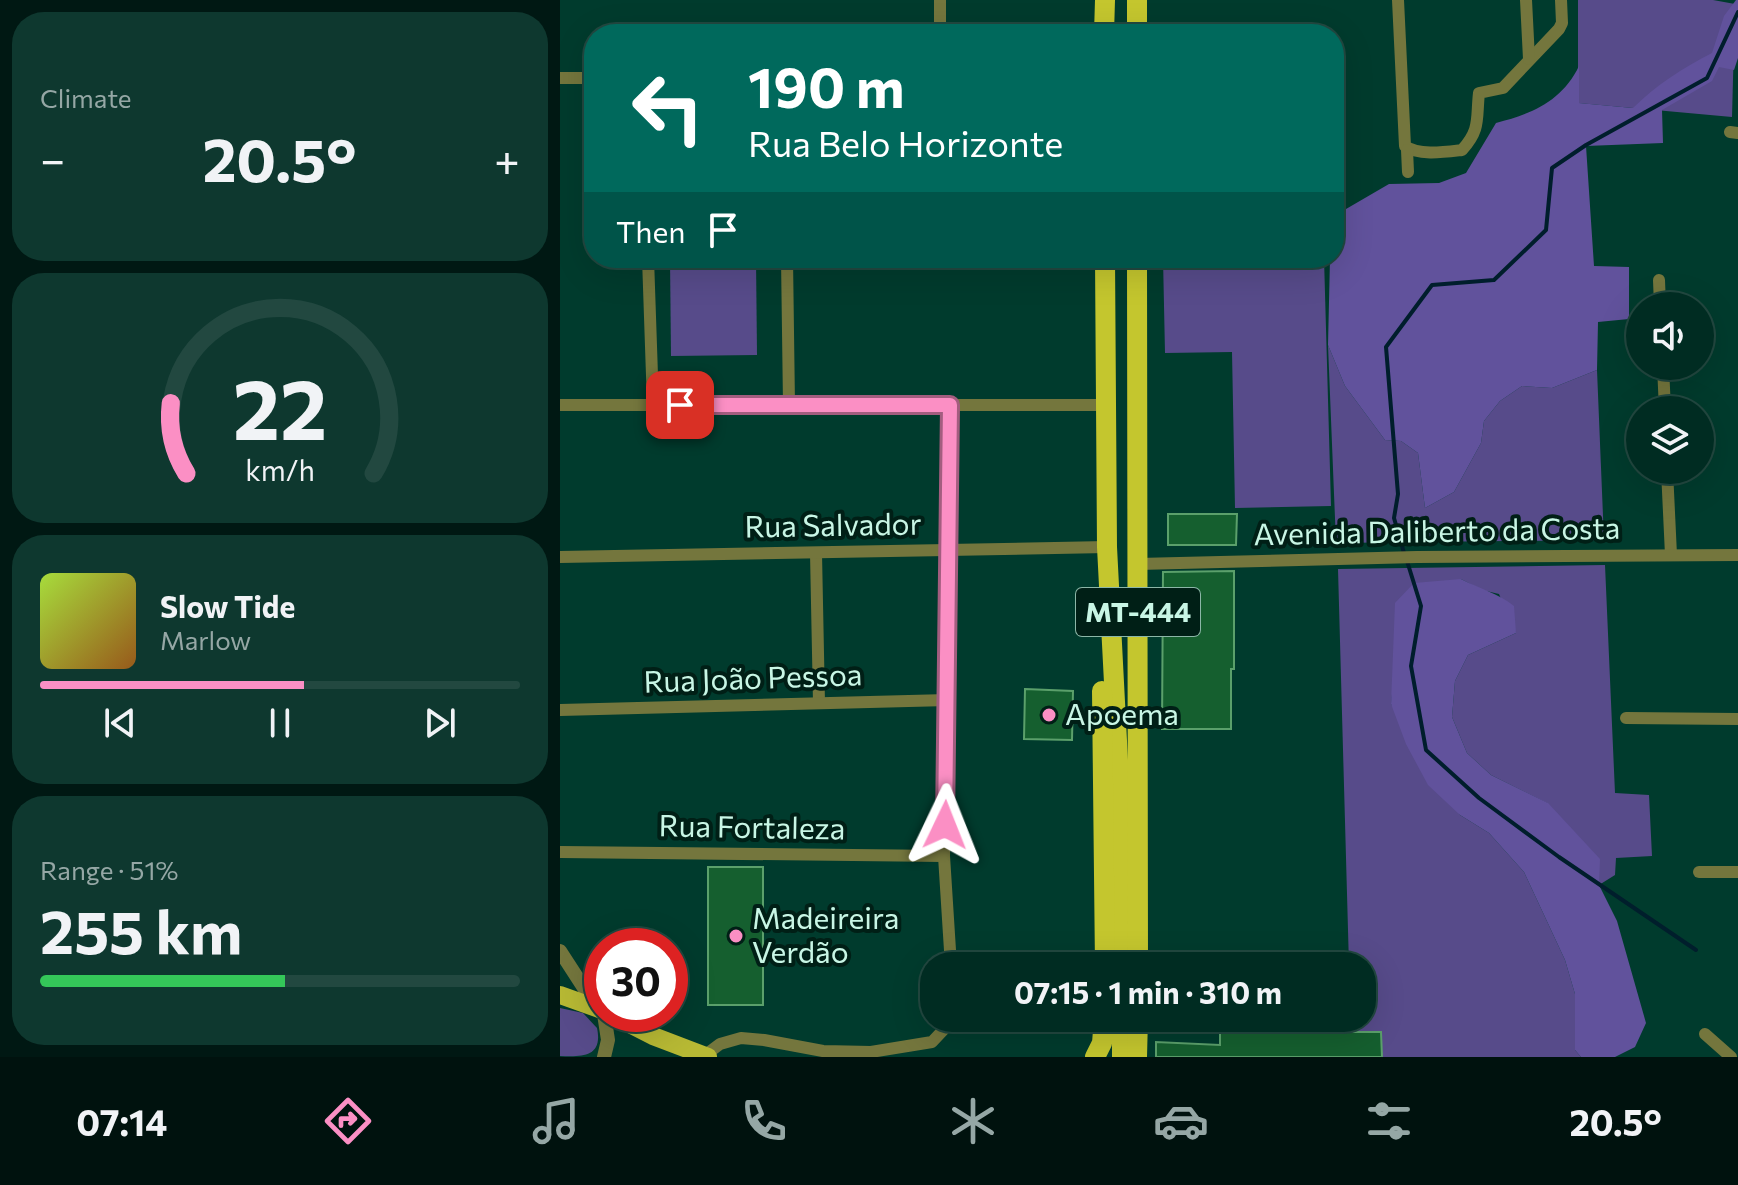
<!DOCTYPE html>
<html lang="en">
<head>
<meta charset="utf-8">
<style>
  body { margin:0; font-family:Commissioner,sans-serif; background:#0e382f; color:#f1f3f6; height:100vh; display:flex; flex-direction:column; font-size:30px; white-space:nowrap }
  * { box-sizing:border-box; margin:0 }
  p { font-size:26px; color:#95a7a5 }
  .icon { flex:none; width:44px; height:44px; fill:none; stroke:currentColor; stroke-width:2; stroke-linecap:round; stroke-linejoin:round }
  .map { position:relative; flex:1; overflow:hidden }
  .drawer { display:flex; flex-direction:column; gap:12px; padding:12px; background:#001813; width:560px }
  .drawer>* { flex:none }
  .top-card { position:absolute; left:24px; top:24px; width:760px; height:244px; border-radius:32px; box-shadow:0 8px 32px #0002,0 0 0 2px #224840; background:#00695c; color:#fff; overflow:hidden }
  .tools { position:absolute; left:1066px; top:292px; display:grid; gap:16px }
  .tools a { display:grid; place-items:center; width:88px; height:88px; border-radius:50%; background:#002c22; box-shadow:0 8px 32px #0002,0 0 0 2px #224840; font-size:40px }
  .speed { position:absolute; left:24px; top:928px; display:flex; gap:16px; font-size:40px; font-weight:700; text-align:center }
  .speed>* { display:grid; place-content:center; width:104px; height:104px; border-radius:50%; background:#002c22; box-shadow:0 8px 32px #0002,0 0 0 2px #224840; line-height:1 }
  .speed .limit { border:12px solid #d22; background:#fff; color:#111 }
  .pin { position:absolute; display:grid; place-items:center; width:68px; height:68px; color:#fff; margin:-34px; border-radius:16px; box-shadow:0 4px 12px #0006 }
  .me { position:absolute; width:88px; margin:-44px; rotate:2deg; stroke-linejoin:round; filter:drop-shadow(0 0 6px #0008) }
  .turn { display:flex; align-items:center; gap:28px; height:168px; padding:0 32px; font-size:36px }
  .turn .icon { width:104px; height:104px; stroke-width:2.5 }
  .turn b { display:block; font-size:56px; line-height:68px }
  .then { display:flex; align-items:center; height:76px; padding:0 32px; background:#0003; gap:16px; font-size:30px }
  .big { font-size:60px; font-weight:700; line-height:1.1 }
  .drawer .tile { flex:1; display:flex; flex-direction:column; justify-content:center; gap:12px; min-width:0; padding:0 28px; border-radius:32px; background:#0e382f }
  .drawer .dial { align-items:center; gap:0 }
  .dial svg { height:208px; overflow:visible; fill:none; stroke:#224840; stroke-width:7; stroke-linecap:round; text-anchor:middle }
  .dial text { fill:#f1f3f6; stroke:none }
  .song { display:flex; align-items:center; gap:24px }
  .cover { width:96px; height:96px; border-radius:12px; background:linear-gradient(135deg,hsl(80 70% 55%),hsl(30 70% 35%)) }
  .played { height:8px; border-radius:4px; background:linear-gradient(90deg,#fb8fc4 55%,#224840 55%) }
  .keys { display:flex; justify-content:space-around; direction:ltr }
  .heat { display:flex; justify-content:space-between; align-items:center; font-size:44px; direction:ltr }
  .charge { height:12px; border-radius:6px; background:linear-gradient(90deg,#34c759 51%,#224840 0) }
  .trip { position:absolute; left:360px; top:952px; width:456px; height:80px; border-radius:32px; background:#002c22; box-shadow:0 8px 32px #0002,0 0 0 2px #224840; font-weight:700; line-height:80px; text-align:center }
  .dock { display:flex; height:128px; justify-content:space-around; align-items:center; background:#00120e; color:#95a7a5 }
  .dock .icon { width:56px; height:56px }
  .dock .selected { color:#fb8fc4 }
  .dock b { font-size:36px; color:#f1f3f6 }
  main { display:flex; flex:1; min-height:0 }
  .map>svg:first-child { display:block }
  .green { fill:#574b8a }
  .forest { fill:#61529c }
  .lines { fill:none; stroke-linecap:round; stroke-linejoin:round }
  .stream { stroke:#001e2c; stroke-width:4 }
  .building { fill:#155f2f; stroke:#5ba06b; stroke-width:2 }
  .minor { stroke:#74763d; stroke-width:12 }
  .tertiary { stroke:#74763d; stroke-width:14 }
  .primary { stroke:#b7b934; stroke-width:18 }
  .trunk { stroke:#c4c62e; stroke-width:20 }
  .route-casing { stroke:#a35d7f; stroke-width:20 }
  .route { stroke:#fb8fc4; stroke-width:14 }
  .poi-dot { fill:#fb8fc4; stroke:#001f16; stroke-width:3 }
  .labels { text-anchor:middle; stroke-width:8; stroke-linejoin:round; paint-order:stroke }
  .shield { fill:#001f16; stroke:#8cb6a7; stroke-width:2 }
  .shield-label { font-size:28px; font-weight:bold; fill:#c8f6e5 }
  .street-label { font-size:30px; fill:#c8f6e5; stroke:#001f16 }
  .poi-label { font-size:30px; fill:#c8f6e5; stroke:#001f16; text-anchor:start }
</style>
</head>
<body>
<main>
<section class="drawer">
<div class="tile"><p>Climate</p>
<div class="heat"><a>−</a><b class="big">20.5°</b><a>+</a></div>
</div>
<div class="tile dial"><svg viewBox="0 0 100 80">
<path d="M14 69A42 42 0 1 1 86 69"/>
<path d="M14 69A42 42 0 0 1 8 42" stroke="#fb8fc4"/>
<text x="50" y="56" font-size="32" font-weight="700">22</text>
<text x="50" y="72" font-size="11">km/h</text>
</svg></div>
<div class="tile">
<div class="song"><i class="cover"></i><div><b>Slow Tide</b><p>Marlow</p></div></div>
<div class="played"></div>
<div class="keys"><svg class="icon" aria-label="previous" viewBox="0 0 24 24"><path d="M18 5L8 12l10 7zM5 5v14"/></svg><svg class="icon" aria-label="pause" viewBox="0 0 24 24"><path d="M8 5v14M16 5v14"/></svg><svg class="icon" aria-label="next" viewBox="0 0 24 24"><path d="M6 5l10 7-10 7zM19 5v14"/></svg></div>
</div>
<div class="tile"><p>Range · 51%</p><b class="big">255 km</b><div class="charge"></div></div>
</section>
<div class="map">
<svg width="1178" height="1057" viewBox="0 0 1178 1057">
  <rect width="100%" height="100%" fill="#003b2d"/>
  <g class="green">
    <path d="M 1018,0 L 1153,0 L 1175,4 L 1172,117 L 1018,103 Z"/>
    <path d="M 110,258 L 196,258 L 197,355 L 111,356 Z"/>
    <path d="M 603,258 L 764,258 L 771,506 L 675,508 L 672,352 L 605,353 Z"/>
    <path d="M 768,345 L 785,386 L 825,440 L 841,441 L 858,453 L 865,508 L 894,492 L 921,443 L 924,421 L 940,401 L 962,386 L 992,388 L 1037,370 L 1044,540 L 776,543 Z"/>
    <path d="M 1045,565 L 1055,793 L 1089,795 L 1092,856 L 1056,858 L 1055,875 L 1039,885 L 987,803 L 931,775 L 907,753 L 892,717 L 895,681 L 908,655 L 956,633 L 939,594 L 922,590 L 901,579 L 835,664 L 831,704 L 900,815 L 929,833 L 964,872 L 1005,960 L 1015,994 L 1015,1050 L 1021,1057 L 822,1057 L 821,1032 L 791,1033 L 790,1018 L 802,1018 L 802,966 L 789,966 L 778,569 Z"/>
    <path d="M 0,1008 L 23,1013 L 37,1028 C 43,1057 23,1057 0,1056 Z"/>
  </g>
  <g class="forest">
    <path d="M 1176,0 L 1178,0 L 1178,58 L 1174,70 L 1159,67 L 1152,81 L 1102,110 L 1103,143 L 1026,146 L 1034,266 L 1069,267 L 1069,319 L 1038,322 L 1037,370 L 992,388 L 962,386 L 940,401 L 924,421 L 921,443 L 894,492 L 865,508 L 858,453 L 841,441 L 825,440 L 785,386 L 768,345 L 770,258 L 774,258 L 774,216 L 829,184 L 879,183 L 906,173 L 936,123 C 972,114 1002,101 1019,66 L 1019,103 L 1073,108 C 1095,86 1124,67 1152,53 L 1164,16 Z"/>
    <path d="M 901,579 C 920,589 938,593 954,606 L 956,633 L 908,655 L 895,681 L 892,717 L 907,753 L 931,775 L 988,803 L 1040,859 L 1039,885 L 1057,921 L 1086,1023 L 1075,1047 L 1055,1057 L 1021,1057 L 1015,1050 L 1015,994 L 1005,960 L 964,872 L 929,833 L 900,815 L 868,785 L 846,744 L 831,704 L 835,603 L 854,583 Z"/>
  </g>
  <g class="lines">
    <g class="stream">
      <path d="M 844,553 L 834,518 L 838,494 L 826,347 L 872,285 L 934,280 L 986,230 L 992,168 L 1026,145 L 1147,78 L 1178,12"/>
      <path d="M 847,561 L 861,606 L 851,666 L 866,750 L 919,798 L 999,857 L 1136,950"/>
    </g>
  </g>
  <g class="building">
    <path d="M 608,514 L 677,514 L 676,545 L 608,545 Z"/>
    <path d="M 674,571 L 674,669 L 671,669 L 671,729 L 602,729 L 603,572 Z"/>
    <path d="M 465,689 L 513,691 L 512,740 L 464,739 Z"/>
    <rect x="148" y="867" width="55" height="138"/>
    <path d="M 660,1032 L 821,1032 L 822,1057 L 596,1057 L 596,1042 L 660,1045 Z"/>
  </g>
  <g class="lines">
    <g class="minor">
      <path d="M 838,0 L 845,146 C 858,156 885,152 902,150 C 921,129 916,119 919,93 L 943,88 L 999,29 L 1002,23 L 1001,0"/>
      <path d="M 966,0 L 969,59"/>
      <path d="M 380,34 L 380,0"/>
      <path d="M 0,78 L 34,78"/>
      <path d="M 1170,132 L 1178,133"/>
      <path d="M 847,150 L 848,172"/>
      <path d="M 88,258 L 93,405"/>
      <path d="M 227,258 L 229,405"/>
      <path d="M 1099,280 L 1100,306"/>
      <path d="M 1103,366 L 1105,410"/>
      <path d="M 0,405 L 545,405"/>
      <path d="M 390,405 L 388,700 L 384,856 L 391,966"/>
      <path d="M 1107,470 L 1111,555"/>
      <path d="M 256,553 L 259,703"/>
      <path d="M 0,557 L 547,547"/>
      <path d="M 578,564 L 857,557 L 1178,555"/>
      <path d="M 0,710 L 388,700"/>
      <path d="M 1066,718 L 1178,719"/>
      <path d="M 0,852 L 384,856"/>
      <path d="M 1139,872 L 1178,872"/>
      <path d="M 1145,1034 L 1171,1057"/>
      <path d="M 144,1056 L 160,1044 L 181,1038 L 204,1040 L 263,1051 L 311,1052 L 372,1042 L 388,1025 L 389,1018"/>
    </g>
    <g class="tertiary">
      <path d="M 0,951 L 24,988 L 42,1009"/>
      <path d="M 44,1014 L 48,1040 L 44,1057"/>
    </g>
    <g class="primary">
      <path d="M 0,995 L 42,1010"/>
      <path d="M 50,1014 L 93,1036 L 148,1057"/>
    </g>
    <g class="trunk">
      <path d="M 577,0 L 577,34"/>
      <path d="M 544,34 L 545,0"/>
      <path d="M 545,258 L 547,547 L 563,857 L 563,966"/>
      <path d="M 577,258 L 578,966"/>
      <path d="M 542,691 L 545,966"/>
      <path d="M 535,1057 L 542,1043 L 544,1018"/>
      <path d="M 562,1057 L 562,1018"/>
      <path d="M 577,1057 L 578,1018"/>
    </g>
  </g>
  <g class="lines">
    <defs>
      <path id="route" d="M 120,405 L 390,405 L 385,825"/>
    </defs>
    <use href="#route" class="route-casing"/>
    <use href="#route" class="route"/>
  </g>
  <g class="poi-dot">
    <circle cx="489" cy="715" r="8"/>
    <circle cx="176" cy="936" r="8"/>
  </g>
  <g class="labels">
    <rect class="shield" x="516" y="588" width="124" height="48" rx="6"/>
    <g class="shield-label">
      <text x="578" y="622">MT-444</text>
    </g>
    <g class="street-label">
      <text transform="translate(273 526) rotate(-1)" y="10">Rua Salvador</text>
      <text transform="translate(877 532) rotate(-1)" y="10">Avenida Daliberto da Costa</text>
      <text transform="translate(193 679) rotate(-2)" y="10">Rua João Pessoa</text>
      <text transform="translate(192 828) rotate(1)" y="10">Rua Fortaleza</text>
    </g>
    <g class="poi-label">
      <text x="505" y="725">Apoema</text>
      <text x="192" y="929">Madeireira<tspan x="192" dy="34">Verdão</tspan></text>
    </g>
  </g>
</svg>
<div class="tools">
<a><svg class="icon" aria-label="sound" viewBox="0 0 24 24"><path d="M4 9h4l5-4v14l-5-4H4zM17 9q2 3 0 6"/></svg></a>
<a><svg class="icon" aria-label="layers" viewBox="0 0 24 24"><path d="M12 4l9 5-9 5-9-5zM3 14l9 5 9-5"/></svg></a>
</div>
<div class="speed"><div class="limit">30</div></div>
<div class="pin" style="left:120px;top:405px;background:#d93025"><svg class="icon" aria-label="arrive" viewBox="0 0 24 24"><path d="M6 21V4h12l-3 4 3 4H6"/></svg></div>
<svg class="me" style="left:385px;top:825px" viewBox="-20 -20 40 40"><path d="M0-17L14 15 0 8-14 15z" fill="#fb8fc4" stroke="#fff" stroke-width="4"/></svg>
<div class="trip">07:15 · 1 min · 310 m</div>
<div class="top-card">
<div class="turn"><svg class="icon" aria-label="left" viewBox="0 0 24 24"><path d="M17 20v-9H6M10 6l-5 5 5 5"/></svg><div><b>190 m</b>Rua Belo Horizonte</div></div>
<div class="then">Then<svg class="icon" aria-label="arrive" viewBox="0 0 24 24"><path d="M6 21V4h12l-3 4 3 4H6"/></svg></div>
</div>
</div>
</main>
<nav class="dock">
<b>07:14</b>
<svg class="icon selected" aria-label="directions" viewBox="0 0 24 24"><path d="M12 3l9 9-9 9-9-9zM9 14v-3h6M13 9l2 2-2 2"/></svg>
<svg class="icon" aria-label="music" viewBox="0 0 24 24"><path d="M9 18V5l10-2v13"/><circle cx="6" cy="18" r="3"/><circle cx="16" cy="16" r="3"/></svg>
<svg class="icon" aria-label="phone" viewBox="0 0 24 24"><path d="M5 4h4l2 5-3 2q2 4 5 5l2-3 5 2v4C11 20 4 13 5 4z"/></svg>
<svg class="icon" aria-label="climate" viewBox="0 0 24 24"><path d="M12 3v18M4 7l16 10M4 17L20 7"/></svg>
<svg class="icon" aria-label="car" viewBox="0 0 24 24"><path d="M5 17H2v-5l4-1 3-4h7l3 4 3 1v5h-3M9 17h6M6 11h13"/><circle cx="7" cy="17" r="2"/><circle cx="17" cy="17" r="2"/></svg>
<svg class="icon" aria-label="filters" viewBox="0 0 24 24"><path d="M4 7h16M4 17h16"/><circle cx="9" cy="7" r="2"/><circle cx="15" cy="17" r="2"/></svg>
<b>20.5°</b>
</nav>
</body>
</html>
